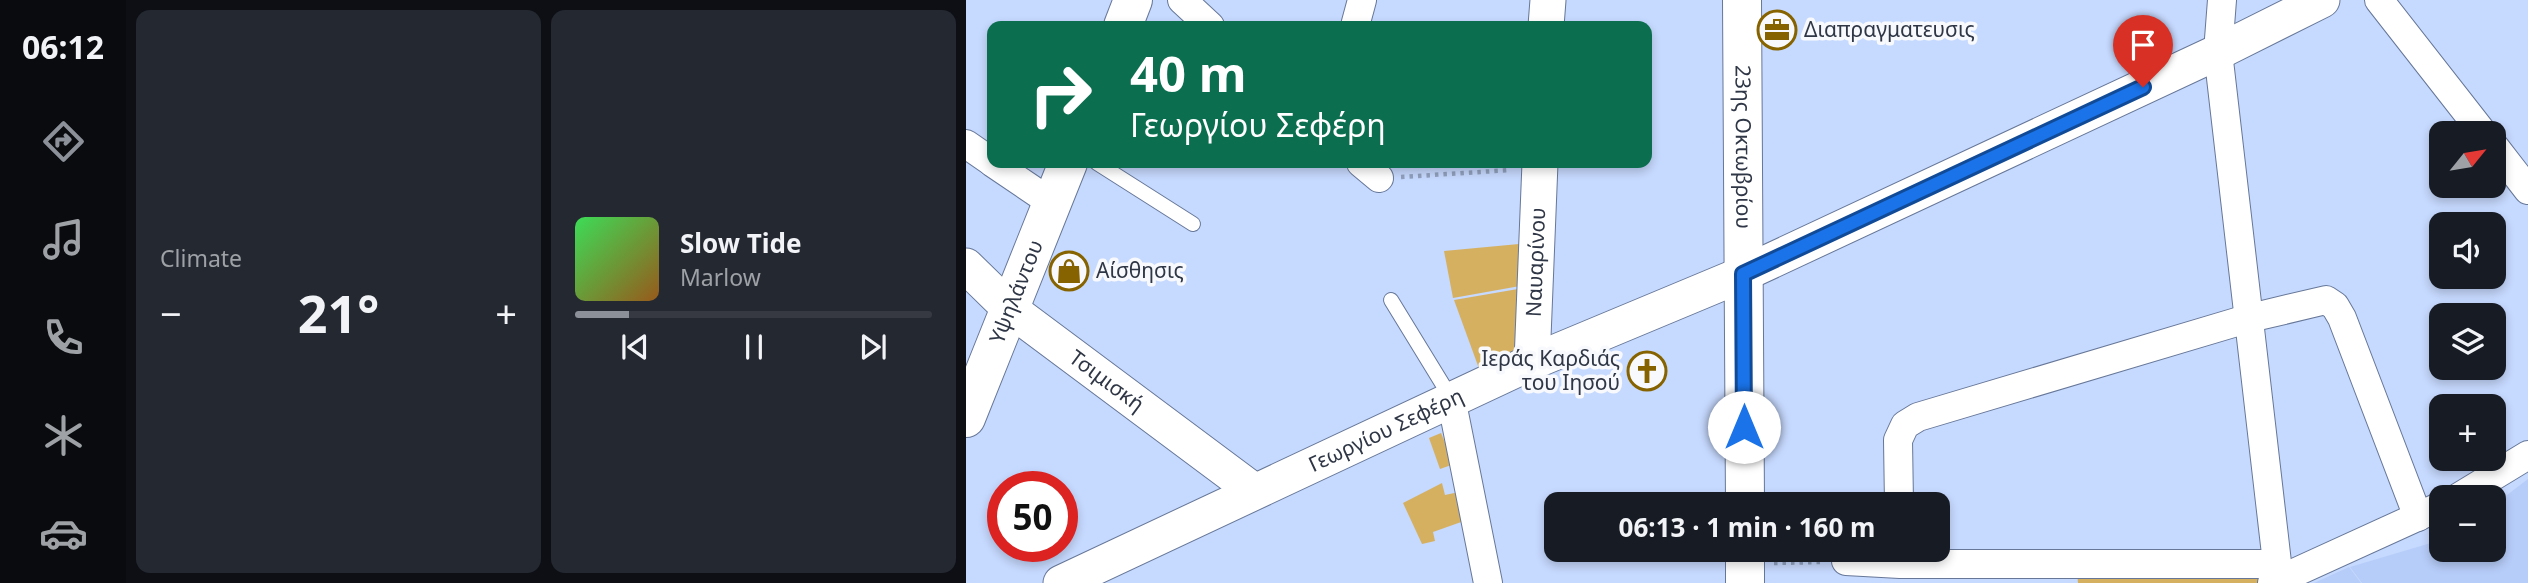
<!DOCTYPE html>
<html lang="en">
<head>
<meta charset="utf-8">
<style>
  body { margin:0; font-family:"Noto Sans",sans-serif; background:#242831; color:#f1f3f6; height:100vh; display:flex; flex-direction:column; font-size:26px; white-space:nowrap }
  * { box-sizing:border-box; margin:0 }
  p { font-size:23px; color:#9ea1a6 }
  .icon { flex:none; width:38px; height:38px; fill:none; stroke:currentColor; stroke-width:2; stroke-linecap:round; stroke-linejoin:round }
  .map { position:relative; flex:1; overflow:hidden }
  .details { display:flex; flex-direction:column; gap:10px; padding:10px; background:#0d0f14; width:840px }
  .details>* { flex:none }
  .guide { position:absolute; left:21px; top:21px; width:665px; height:147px; border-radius:14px; box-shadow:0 4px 10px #0003; background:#0b6e4f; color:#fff; overflow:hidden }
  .needle { width:46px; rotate:60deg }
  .tools { position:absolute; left:1463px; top:121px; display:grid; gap:14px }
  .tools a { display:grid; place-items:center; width:77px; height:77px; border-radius:14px; background:#171b24; box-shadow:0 4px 10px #0003; font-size:35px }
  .speed { position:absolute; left:21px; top:471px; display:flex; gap:14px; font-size:35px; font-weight:700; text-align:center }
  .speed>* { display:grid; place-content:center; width:91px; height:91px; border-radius:50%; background:#171b24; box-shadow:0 4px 10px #0003; line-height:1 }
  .speed .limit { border:10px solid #d22; background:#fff; color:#111 }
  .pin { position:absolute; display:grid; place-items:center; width:60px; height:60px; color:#fff; margin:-72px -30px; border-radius:50% 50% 50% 0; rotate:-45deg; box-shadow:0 0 7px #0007 }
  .pin .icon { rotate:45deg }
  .me { position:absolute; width:77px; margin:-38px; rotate:0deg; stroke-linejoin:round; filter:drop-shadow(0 0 5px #0008) }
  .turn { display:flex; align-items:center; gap:24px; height:147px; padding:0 28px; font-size:32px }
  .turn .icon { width:91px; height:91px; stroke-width:2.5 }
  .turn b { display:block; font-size:49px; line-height:60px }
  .big { font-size:52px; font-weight:700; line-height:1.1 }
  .details .tile { flex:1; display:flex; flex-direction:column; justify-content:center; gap:10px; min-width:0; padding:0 24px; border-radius:14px; background:#242831 }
  .song { display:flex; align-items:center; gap:21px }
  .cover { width:84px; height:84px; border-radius:10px; background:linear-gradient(135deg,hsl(130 70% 55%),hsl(30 70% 35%)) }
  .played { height:7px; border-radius:4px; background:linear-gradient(90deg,#8c9099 15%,#363941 15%) }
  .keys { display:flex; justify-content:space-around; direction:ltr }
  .heat { display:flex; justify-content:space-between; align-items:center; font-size:38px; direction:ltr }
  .details .tiles { flex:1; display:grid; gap:10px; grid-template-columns:repeat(2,1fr) }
  .trip { position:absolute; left:578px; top:492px; width:406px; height:70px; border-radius:14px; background:#171b24; box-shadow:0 4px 10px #0003; font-weight:700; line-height:70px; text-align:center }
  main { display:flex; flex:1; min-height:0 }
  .tab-bar { display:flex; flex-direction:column; width:126px; justify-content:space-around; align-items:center; background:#090b0e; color:#9ea1a6 }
  .tab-bar .icon { width:49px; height:49px }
  .tab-bar .current { color:#8c9099 }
  .tab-bar b { font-size:32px; color:#f1f3f6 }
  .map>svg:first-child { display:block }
  .built { fill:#b7cdf9 }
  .green { fill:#d6b061 }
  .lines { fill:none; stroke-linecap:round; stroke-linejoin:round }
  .service-casing { stroke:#667798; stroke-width:16 }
  .minor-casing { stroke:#667798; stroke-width:30 }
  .tertiary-casing { stroke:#667798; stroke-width:37 }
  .secondary-casing { stroke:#667798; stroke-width:40 }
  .path { stroke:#91a0bd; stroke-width:4.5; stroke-dasharray:3.5 5; stroke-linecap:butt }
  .service { stroke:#fff; stroke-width:14 }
  .minor { stroke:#fff; stroke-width:28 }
  .tertiary { stroke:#fff; stroke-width:35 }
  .secondary { stroke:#fff; stroke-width:38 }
  .route-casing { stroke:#114b97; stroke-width:18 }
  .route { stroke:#1a73e8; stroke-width:12 }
  .labels { text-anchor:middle; stroke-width:7; stroke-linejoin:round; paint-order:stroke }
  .poi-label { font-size:21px; fill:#2f3645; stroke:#f7f9fd; text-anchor:start }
  .street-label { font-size:21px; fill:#2f3645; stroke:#f7f9fd }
</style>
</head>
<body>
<main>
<nav class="tab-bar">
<b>06:12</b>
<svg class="icon current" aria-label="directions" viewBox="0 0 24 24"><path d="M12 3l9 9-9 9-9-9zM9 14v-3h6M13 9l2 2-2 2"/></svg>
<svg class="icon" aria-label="music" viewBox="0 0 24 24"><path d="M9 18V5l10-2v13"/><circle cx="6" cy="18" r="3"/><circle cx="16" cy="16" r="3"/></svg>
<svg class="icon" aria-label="phone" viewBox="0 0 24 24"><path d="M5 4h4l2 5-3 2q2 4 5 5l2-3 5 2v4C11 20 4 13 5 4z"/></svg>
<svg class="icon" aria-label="climate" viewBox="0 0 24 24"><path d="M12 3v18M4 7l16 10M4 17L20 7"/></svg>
<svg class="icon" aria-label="car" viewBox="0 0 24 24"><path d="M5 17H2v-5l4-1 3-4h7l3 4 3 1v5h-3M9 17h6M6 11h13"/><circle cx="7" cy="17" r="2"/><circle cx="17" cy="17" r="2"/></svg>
</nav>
<section class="details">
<div class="tiles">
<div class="tile"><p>Climate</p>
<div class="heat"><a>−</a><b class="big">21°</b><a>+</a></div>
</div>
<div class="tile">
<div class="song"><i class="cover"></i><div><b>Slow Tide</b><p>Marlow</p></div></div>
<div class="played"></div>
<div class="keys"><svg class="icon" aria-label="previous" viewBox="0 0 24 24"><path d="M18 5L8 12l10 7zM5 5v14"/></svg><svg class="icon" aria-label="pause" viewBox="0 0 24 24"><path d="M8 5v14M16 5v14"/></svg><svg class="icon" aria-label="next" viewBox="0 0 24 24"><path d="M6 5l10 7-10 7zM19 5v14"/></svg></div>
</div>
</div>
</section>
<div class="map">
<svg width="1562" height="583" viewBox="0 0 1562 583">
  <rect width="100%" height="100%" fill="#c6d9fe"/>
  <g class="built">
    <path d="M 1562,479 L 1562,583 L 1396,583 L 1384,567 L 1475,540 L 1475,550 L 1528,550 L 1528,505 Z"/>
    <path d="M 1383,567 L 1395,583 L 1348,583 Z"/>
  </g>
  <g class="green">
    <path d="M 553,244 L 554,286 L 487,298 L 478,251 Z"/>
    <path d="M 552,289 L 558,354 L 515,374 L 488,300 Z"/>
    <path d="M 475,433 L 488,464 L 474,469 L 463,438 Z"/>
    <path d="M 476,483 L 479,495 L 493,492 L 498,521 L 467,532 L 469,541 L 456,544 L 437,503 Z"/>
    <path d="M 1111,571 L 1294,574 L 1295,583 L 1112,583 Z"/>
  </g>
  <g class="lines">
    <defs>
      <g id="service">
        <path d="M 131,163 L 227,224"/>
        <path d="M 425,300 L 485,398"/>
      </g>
      <g id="minor">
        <path d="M 216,0 L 244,26"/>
        <path d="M 1256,0 L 1252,52 L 1313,580"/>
        <path d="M 1413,0 L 1517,133"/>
        <path d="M 389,26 L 396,0"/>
        <path d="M 0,144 L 26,162"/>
        <path d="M 1528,146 L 1562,190"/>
        <path d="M 27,163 L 86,203"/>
        <path d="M 395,163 L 413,178"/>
        <path d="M 485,398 L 522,583"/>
        <path d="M 1493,497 L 1562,455"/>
        <path d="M 933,504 L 932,440 L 939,425 L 952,417 L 1284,318 L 1360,300 L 1369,306 L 1376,318 L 1452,517"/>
        <path d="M 880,561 L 934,564 L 1311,564"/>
        <path d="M 1306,583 L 1475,506"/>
      </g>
      <g id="tertiary">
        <path d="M 580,26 L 582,0"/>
        <path id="s1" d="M 0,266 L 44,309 L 288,491"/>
        <path id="s2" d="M 566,362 L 574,163"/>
        <path id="s3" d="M 95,583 L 566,362 L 777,274 L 1252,52 L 1356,0"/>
      </g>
      <g id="secondary">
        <path id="s4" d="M 776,0 L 779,504"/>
        <path d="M 157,26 L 167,0"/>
        <path id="s5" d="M 0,418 L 102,163"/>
        <path d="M 779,550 L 779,583"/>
      </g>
    </defs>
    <use href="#service" class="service-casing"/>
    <use href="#minor" class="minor-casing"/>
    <use href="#tertiary" class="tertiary-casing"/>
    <use href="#secondary" class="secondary-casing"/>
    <g class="path">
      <path d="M 435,177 L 545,170"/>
      <path d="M 808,563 L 855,562"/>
    </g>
    <use href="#service" class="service"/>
    <use href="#minor" class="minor"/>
    <use href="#tertiary" class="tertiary"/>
    <use href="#secondary" class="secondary"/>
  </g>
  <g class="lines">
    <defs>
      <path id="route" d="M 778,427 L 777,274 L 1177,87"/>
    </defs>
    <use href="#route" class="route-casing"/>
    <use href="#route" class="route"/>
  </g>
  <defs>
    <symbol id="office-ring" viewBox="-11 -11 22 22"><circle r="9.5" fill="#f7f9fd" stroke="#876300" stroke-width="1.5"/><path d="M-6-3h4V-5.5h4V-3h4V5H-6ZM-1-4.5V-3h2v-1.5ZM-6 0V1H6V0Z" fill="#876300"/></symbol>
    <symbol id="shop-ring" viewBox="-11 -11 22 22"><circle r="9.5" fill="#f7f9fd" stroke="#876300" stroke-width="1.5"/><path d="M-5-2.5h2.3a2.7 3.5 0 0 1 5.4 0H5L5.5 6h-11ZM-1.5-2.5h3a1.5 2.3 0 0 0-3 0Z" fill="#876300"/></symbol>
    <symbol id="church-ring" viewBox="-11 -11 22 22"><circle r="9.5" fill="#f7f9fd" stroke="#876300" stroke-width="1.5"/><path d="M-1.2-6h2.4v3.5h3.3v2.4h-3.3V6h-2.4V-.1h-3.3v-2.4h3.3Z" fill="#876300"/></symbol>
  </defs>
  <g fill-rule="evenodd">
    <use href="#office-ring" x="789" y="8" width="44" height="44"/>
    <use href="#shop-ring" x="81" y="249" width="44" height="44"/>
    <use href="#church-ring" x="659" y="349" width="44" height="44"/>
  </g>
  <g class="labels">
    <g class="poi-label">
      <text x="838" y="37">Διαπραγματευσις</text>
      <text x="130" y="278">Αίσθησις</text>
      <text x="654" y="366" text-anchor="end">Ιεράς Καρδιάς<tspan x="654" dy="24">του Ιησού</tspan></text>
    </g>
    <g class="street-label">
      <text dy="7" stroke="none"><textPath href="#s4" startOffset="147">23ης Οκτωβρίου</textPath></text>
      <text dy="7" stroke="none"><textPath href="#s2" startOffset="100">Ναυαρίνου</textPath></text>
      <text dy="7" stroke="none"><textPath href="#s5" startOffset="136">Υψηλάντου</textPath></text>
      <text dy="7" stroke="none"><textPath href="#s1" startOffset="182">Τσιμισκή</textPath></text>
      <text dy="7" stroke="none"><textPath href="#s3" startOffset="359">Γεωργίου Σεφέρη</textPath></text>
    </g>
  </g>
</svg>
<div class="tools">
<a><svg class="needle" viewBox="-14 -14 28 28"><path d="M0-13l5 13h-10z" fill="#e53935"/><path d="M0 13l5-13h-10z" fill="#9ea1a6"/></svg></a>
<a><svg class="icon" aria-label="sound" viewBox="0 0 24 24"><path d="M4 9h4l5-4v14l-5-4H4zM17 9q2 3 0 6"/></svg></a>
<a><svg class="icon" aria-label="layers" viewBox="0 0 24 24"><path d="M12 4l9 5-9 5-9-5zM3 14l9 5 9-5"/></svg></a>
<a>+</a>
<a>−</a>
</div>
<div class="speed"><div class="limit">50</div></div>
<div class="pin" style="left:1177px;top:87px;background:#d93025"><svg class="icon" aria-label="arrive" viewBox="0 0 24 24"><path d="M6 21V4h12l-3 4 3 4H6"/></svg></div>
<svg class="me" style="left:778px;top:427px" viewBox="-20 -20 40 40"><circle r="19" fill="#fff"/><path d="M0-13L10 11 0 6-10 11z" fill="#1a73e8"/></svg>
<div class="trip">06:13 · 1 min · 160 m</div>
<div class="guide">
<div class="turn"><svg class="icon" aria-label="right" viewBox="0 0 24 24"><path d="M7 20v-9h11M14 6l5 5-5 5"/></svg><div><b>40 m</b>Γεωργίου Σεφέρη</div></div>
</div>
</div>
</main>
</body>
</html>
